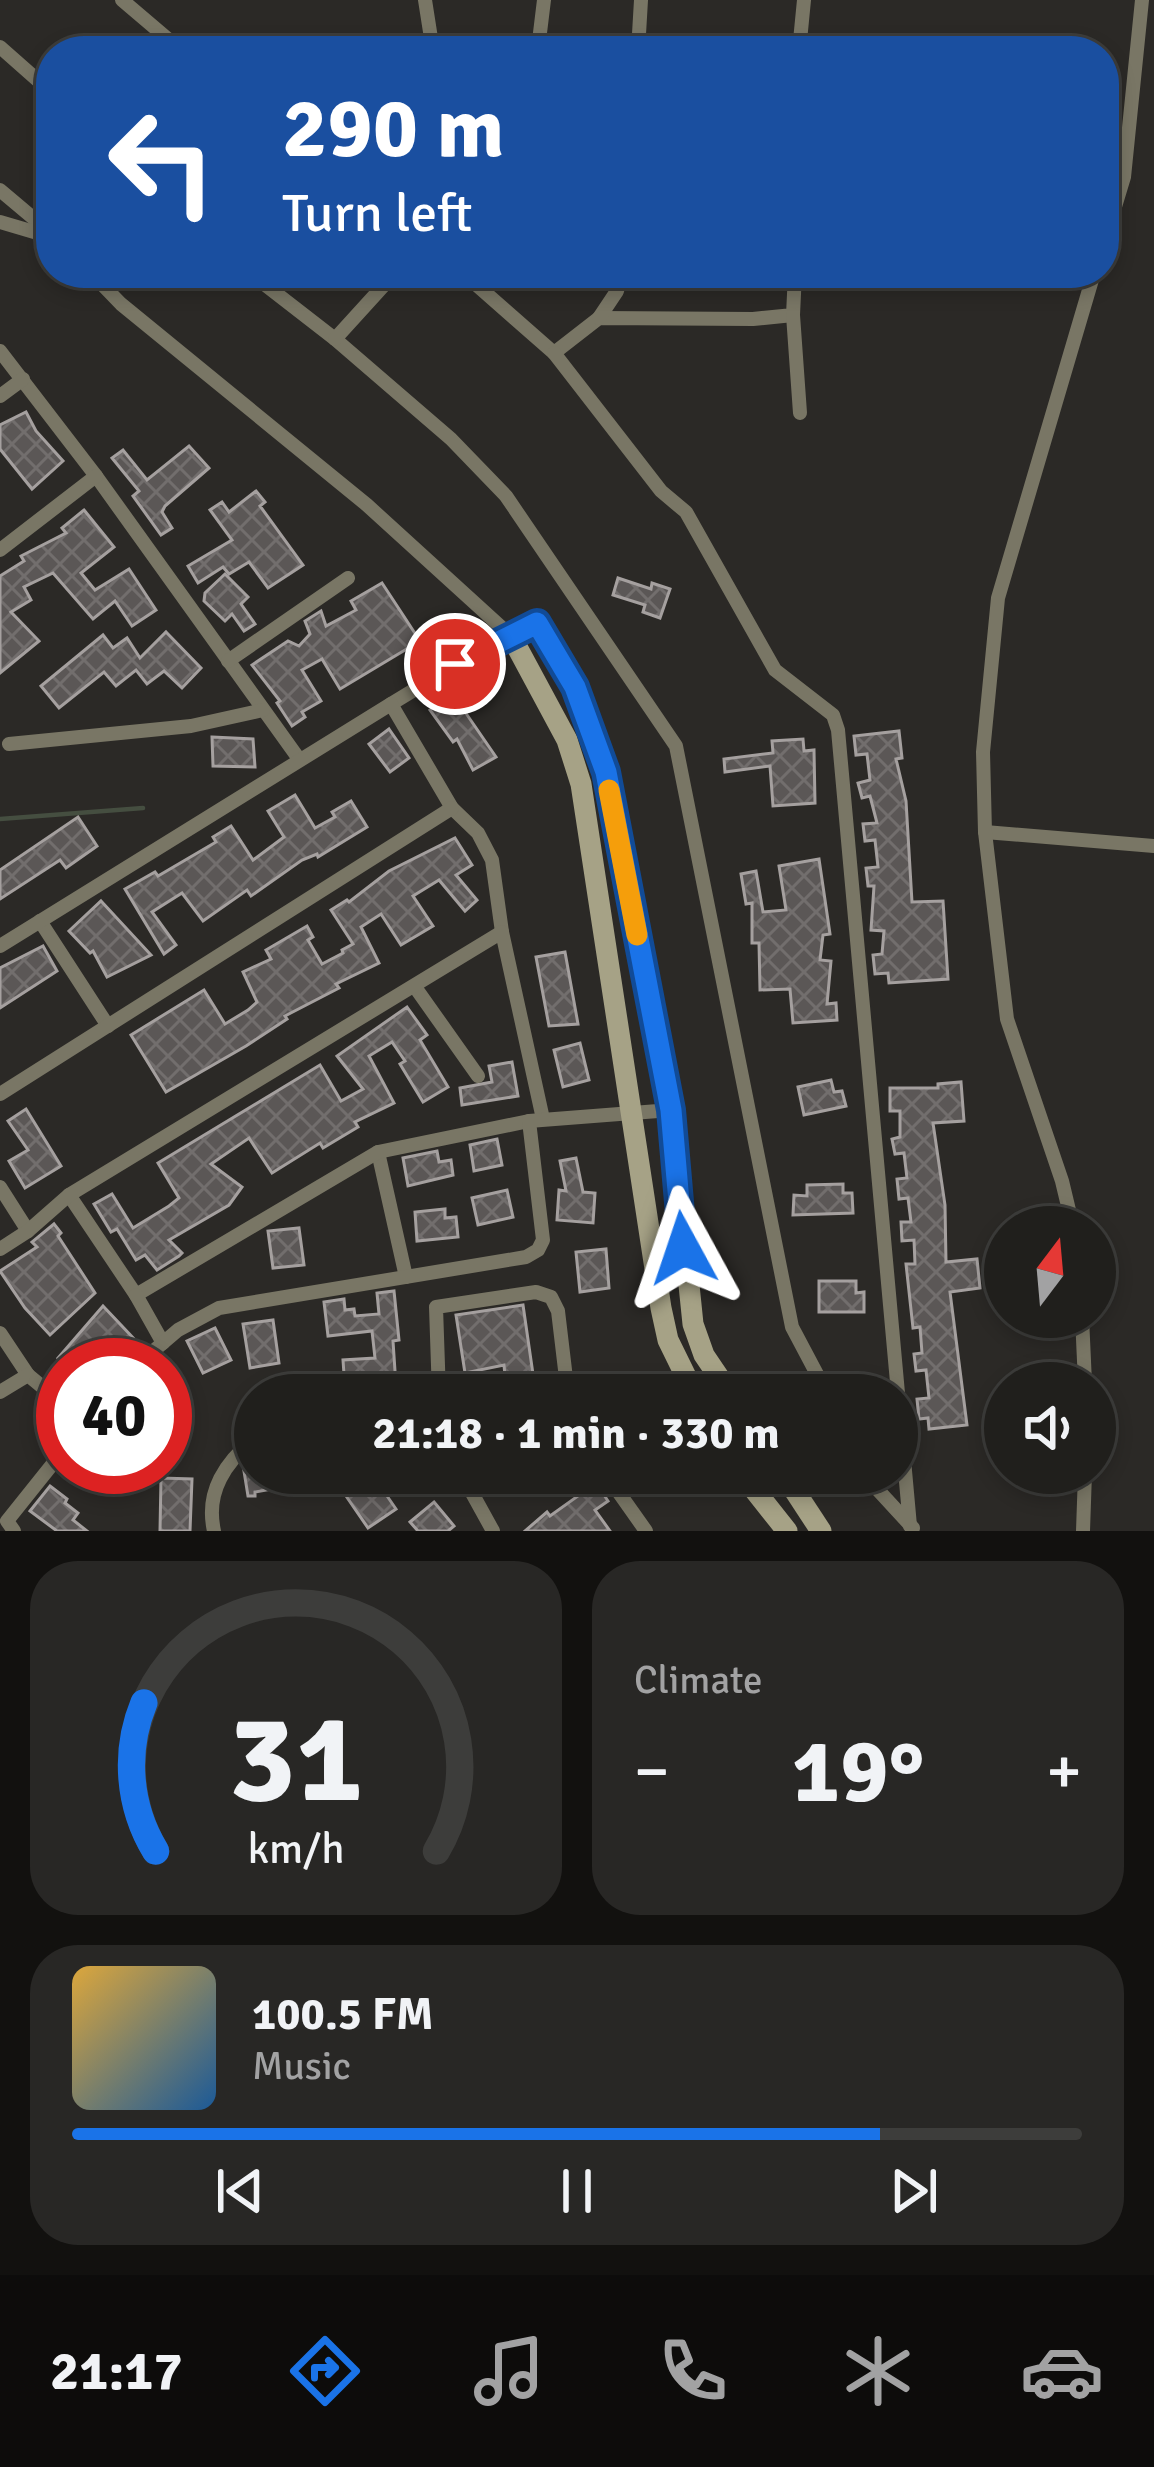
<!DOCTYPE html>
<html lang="en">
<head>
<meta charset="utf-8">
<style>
  body { margin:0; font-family:Signika,sans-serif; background:#282725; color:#f1f3f6; height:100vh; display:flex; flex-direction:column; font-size:45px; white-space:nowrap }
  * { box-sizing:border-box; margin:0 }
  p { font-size:39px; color:#a2a2a3 }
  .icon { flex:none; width:66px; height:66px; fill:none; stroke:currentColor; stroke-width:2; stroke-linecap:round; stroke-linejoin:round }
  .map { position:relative; height:1531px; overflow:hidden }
  .details { display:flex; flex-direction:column; gap:30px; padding:30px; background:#12110f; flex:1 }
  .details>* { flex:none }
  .banner { position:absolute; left:36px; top:36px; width:1083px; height:252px; border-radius:48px; box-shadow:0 6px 18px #0003,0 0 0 3px #3d3d3b; background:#1a4fa0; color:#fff; overflow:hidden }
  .needle { width:78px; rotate:16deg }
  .fabs { position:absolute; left:984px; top:1206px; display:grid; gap:24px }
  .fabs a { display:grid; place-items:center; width:132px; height:132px; border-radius:50%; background:#201f1c; box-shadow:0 6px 18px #0003,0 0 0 3px #3d3d3b; font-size:60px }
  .speed { position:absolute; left:36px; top:1338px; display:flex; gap:24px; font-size:60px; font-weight:700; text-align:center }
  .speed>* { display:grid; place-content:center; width:156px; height:156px; border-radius:50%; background:#201f1c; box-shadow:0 6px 18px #0003,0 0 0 3px #3d3d3b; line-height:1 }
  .speed .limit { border:18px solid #d22; background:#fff; color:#111 }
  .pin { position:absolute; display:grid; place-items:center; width:102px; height:102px; color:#fff; margin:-51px; border:6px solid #fff; border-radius:50%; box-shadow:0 3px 12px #0007 }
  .me { position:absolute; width:132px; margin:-66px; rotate:355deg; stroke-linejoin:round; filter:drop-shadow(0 0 9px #0008) }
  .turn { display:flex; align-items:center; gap:42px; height:252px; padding:0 48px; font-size:54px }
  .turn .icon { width:156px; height:156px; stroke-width:2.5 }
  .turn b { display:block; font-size:84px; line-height:102px }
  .big { font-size:90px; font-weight:700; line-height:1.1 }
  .details .tile { flex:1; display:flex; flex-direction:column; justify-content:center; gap:18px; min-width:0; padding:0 42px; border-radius:48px; background:#282725 }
  .details .dial { align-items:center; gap:0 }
  .dial svg { height:312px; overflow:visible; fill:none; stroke:#3d3d3b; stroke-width:7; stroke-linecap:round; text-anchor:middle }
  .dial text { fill:#f1f3f6; stroke:none }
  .song { display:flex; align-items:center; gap:36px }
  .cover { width:144px; height:144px; border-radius:18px; background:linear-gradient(135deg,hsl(40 70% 55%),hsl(210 70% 35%)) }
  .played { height:12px; border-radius:6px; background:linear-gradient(90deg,#1a73e8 80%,#3d3d3b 80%) }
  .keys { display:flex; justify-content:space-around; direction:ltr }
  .heat { display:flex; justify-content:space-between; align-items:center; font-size:66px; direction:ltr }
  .details .tiles { flex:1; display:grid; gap:30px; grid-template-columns:1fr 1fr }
  .tile:last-child { grid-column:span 2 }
  .trip { position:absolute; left:234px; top:1374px; width:684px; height:120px; border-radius:60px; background:#201f1c; box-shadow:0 6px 18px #0003,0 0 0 3px #3d3d3b; font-weight:700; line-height:120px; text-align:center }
  .tab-bar { display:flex; height:192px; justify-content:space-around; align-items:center; background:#0d0c0b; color:#a2a2a3 }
  .tab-bar .icon { width:84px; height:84px }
  .tab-bar .on { color:#1a73e8 }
  .tab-bar b { font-size:54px; color:#f1f3f6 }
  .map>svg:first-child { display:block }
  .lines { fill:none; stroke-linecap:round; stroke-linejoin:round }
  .stream { stroke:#454e40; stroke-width:4.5 }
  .building { fill:url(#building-cross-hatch); stroke:#a5a09f; stroke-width:3 }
  .street { stroke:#797665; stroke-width:14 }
  .secondary { stroke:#a6a286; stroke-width:21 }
  .route-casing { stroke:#114b97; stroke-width:30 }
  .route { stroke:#1a73e8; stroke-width:21 }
  .slow { stroke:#f59e0b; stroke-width:21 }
</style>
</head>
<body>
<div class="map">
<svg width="1154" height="1531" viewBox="0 0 1154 1531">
  <defs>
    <pattern id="building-cross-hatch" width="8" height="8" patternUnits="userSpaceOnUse" patternTransform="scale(3)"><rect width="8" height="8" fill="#5b5756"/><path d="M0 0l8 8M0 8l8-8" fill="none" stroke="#726e6d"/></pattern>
  </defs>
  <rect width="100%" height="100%" fill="#2b2926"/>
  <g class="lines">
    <path class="stream" d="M 0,819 L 143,808"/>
  </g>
  <g class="building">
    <path d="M 26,412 L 36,431 L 63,461 L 32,489 L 0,449 L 0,425 Z"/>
    <path d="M 189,446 L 209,468 L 165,506 L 162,512 L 172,528 L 161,535 L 133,496 L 139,491 L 112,458 L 123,450 L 147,480 Z"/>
    <path d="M 256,491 L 265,502 L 260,506 L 303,565 L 268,588 L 249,562 L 229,574 L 223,567 L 198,583 L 188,566 L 232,540 L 210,510 L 222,502 L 229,512 Z"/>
    <path d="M 84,510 L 114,547 L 81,573 L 95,590 L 129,569 L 156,610 L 132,626 L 115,601 L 93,619 L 53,573 L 24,587 L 31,600 L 11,612 L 39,641 L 0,673 L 0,576 L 24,561 L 21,556 L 66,533 L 62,528 Z"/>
    <path d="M 225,574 L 248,597 L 241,604 L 255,624 L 244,631 L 232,614 L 225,621 L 204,601 L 205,593 Z"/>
    <path d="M 618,578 L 651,589 L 652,583 L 670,589 L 660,618 L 643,612 L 645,605 L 613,595 Z"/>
    <path d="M 382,583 L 420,641 L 340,689 L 322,659 L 302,670 L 321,701 L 302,712 L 305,717 L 292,726 L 277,703 L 280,701 L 252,665 L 288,641 L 299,646 L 310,634 L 305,621 L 321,611 L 326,626 L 356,610 L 351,601 Z"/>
    <path d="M 166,632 L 201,668 L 182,688 L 164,671 L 147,684 L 136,670 L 116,686 L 104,672 L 59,708 L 41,686 L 103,635 L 113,648 L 127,638 L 140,658 Z"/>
    <path d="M 452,693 L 496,757 L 473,770 L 457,739 L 453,742 L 430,710 Z"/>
    <path d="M 389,729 L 409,758 L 390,772 L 369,744 Z"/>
    <path d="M 899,731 L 902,758 L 896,759 L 906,801 L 912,902 L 943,901 L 948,979 L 889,983 L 888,973 L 875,974 L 873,955 L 882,954 L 884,931 L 871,930 L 874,886 L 868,886 L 866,868 L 878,867 L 875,840 L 865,841 L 863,824 L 877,823 L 870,796 L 862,798 L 858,783 L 870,780 L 867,754 L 856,755 L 854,736 Z"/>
    <path d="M 212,737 L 253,739 L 255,767 L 213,766 Z"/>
    <path d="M 803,739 L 804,751 L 814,750 L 815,803 L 773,806 L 770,766 L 725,772 L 724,759 L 773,753 L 772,741 Z"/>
    <path d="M 295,795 L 315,828 L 335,817 L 332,812 L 351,801 L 367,827 L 318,857 L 317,854 L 302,860 L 251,896 L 247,890 L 203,921 L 182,893 L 152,912 L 176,945 L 164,954 L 125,889 L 155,872 L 158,876 L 216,842 L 213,837 L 231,826 L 253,860 L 284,837 L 268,811 Z"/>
    <path d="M 78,817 L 97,846 L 66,868 L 60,860 L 0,899 L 0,870 Z"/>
    <path d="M 455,838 L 472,865 L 456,875 L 477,900 L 465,911 L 439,880 L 413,896 L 433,926 L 401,945 L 381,914 L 361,927 L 379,963 L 336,984 L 339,988 L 285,1016 L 287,1019 L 246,1046 L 166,1092 L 131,1035 L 204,990 L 225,1024 L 248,1010 L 257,1002 L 243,972 L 271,959 L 266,950 L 307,926 L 313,937 L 308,940 L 322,964 L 343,953 L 342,950 L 353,944 L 331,910 L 347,900 L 349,902 L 389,871 Z"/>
    <path d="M 819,859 L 830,934 L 823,935 L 820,960 L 831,961 L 827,1004 L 836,1003 L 837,1020 L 793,1023 L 790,989 L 760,990 L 759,943 L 752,943 L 752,903 L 746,904 L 741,874 L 756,871 L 763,912 L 786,910 L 779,866 Z"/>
    <path d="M 101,901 L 151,955 L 107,977 L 93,951 L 90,953 L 69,931 Z"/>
    <path d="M 43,946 L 57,971 L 0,1008 L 0,968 Z"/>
    <path d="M 565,952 L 578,1024 L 549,1026 L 536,957 Z"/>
    <path d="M 407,1007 L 427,1035 L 420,1040 L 448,1087 L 423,1102 L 400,1064 L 405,1061 L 392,1042 L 369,1056 L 394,1103 L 355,1122 L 358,1127 L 323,1148 L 320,1143 L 272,1173 L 249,1138 L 211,1164 L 242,1187 L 229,1205 L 169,1240 L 182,1253 L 179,1256 L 157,1270 L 145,1255 L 136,1260 L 117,1229 L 111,1232 L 94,1204 L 112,1194 L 133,1228 L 169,1206 L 179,1198 L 158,1163 L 320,1065 L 341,1101 L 363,1089 L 337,1056 Z"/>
    <path d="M 580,1043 L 589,1080 L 563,1087 L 554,1050 Z"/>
    <path d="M 512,1062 L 518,1096 L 462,1105 L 460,1088 L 492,1082 L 489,1066 Z"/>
    <path d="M 831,1080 L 834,1092 L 842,1091 L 846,1106 L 804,1115 L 798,1087 Z"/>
    <path d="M 961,1082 L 964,1121 L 933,1123 L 945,1205 L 946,1262 L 977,1259 L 980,1288 L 950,1292 L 967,1425 L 929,1429 L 928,1418 L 919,1419 L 917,1399 L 929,1398 L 926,1370 L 916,1371 L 914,1354 L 922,1353 L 920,1327 L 913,1328 L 906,1264 L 915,1264 L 914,1240 L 902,1241 L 901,1222 L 911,1222 L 908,1198 L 899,1199 L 897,1179 L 907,1178 L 904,1153 L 895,1154 L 892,1139 L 900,1137 L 900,1111 L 890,1111 L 890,1088 L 938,1088 L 938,1084 Z"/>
    <path d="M 26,1109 L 61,1166 L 25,1188 L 9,1161 L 28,1150 L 8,1121 Z"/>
    <path d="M 497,1139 L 502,1165 L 474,1171 L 470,1145 Z"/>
    <path d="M 437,1151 L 439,1162 L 451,1160 L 453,1175 L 408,1186 L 403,1158 Z"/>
    <path d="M 576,1158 L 583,1192 L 595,1193 L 593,1223 L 557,1220 L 559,1190 L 566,1191 L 560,1161 Z"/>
    <path d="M 843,1184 L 843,1193 L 852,1193 L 853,1213 L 793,1215 L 794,1195 L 807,1196 L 807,1185 Z"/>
    <path d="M 507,1190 L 513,1217 L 478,1225 L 472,1198 Z"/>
    <path d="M 445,1209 L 445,1218 L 456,1217 L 458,1237 L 417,1241 L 415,1212 Z"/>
    <path d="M 54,1224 L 61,1233 L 58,1236 L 95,1293 L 50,1335 L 25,1308 L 0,1271 L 37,1247 L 32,1242 Z"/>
    <path d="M 299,1228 L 304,1265 L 273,1268 L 268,1231 Z"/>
    <path d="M 606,1249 L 609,1288 L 580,1292 L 576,1252 Z"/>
    <path d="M 819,1281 L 856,1281 L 856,1293 L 864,1292 L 864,1312 L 819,1312 Z"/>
    <path d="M 394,1291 L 399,1340 L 393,1341 L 396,1386 L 345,1389 L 343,1360 L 375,1358 L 372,1331 L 328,1336 L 324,1302 L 344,1299 L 345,1310 L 354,1309 L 355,1316 L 379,1314 L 377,1293 Z"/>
    <path d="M 523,1305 L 533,1374 L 505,1376 L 504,1365 L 465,1373 L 456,1315 Z"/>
    <path d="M 103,1306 L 137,1342 L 118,1361 L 113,1356 L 106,1365 L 67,1365 L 58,1358 Z"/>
    <path d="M 273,1320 L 279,1363 L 250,1368 L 243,1324 Z"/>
    <path d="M 215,1328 L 231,1360 L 203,1373 L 187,1341 Z"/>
    <path d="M 255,1461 L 255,1473 L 328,1473 L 328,1479 L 255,1492 L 255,1496 L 248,1496 L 243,1465 Z"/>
    <path d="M 374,1477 L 396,1509 L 368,1528 L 346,1496 Z"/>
    <path d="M 161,1478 L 192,1479 L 190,1531 L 160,1531 Z"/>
    <path d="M 596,1483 L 608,1501 L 595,1510 L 610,1531 L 525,1531 L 547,1512 L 550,1516 Z"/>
    <path d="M 50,1486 L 67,1499 L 65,1503 L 78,1513 L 73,1520 L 87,1531 L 57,1531 L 30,1511 Z"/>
    <path d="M 434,1502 L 454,1526 L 448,1531 L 418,1531 L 410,1522 Z"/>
  </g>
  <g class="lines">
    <g class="street">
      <path d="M 122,0 L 182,51"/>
      <path d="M 425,0 L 433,51"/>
      <path d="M 0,47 L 51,92"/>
      <path d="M 479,51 L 539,41 L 544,0"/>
      <path d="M 638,51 L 641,0"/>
      <path d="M 799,51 L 804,0"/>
      <path d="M 0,190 L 51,233"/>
      <path d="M 0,222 L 51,237"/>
      <path d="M 1104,243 L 1124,177 L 1142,0"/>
      <path d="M 91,273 L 121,304 L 367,505 L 511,636"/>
      <path d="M 250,273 L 335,339 L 451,439 L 506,496 L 676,746 L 792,1327 L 828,1395"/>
      <path d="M 463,273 L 554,353 L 599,318 L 753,319 L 793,315 L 795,273"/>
      <path d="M 793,315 L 800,413"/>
      <path d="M 599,318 L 617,291 L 622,273"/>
      <path d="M 335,339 L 395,273"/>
      <path d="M 0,351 L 96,476 L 299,759"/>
      <path d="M 554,353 L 661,491 L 686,512 L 775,670 L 833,715 L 838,730 L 910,1526"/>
      <path d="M 0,396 L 23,379"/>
      <path d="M 0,550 L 96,476"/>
      <path d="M 228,661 L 348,578"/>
      <path d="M 391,704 L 455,665 L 537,623"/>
      <path d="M 9,744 L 191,726 L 263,710"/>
      <path d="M 985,832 L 1154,846"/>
      <path d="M 40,921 L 108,1026"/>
      <path d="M 0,946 L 391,704 L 452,808 L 478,833 L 492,860 L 502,932"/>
      <path d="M 415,987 L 478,1076"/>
      <path d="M 0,1094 L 452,808"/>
      <path d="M 378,1152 L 406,1277"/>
      <path d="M 0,1187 L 28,1231"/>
      <path d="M 69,1195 L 136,1295 L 378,1152 L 529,1121"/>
      <path d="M 1073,1227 L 1062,1181 L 1007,1019 L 985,832 L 983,752 L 998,598 L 1094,273"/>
      <path d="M 0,1249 L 28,1231 L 69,1195 L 502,932 L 543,1119"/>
      <path d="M 136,1295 L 163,1343"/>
      <path d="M 1082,1317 L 1085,1383"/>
      <path d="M 0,1333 L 28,1375"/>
      <path d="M 137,1365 L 178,1330 L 219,1308 L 526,1257 L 538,1250 L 543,1240 L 529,1121 L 671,1110"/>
      <path d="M 0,1392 L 28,1375 L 63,1404"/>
      <path d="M 439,1395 L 436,1307 L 536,1292 L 551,1297 L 558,1311 L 568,1395"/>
      <path d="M 461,1473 L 493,1531"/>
      <path d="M 605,1473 L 646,1531"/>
      <path d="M 869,1473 L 878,1490 L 913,1528"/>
      <path d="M 14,1531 L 7,1521 L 63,1451"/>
      <path d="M 214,1531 C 205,1491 226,1462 255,1438"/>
      <path d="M 1083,1531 L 1085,1473"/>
    </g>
    <g class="secondary">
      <path d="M 537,623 L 575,687 L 606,772 L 671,1110 L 693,1324 L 704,1355 L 731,1395"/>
      <path d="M 511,636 L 567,740 L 581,784 L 661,1308 L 668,1340 L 695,1395"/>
      <path d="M 741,1473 L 787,1531"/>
      <path d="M 783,1473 L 821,1531"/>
    </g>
  </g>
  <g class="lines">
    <defs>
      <path id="route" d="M 455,664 L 537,623 L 575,687 L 606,772 L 671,1110 L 683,1248"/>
    </defs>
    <use href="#route" class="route-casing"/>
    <use href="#route" class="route"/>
    <path class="slow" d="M 609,790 L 637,935"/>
  </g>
</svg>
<div class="fabs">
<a><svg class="needle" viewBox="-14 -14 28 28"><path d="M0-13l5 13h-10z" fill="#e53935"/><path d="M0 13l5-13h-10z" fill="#a2a2a3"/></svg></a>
<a><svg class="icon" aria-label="sound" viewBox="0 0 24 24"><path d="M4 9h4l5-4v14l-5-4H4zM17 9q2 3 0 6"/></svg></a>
</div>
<div class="speed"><div class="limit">40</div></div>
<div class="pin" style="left:455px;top:664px;background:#d93025"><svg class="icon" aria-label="arrive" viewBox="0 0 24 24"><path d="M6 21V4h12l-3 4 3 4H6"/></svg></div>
<svg class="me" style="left:683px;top:1248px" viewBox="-20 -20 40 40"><path d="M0-17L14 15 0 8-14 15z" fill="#1a73e8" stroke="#fff" stroke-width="4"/></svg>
<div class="trip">21:18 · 1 min · 330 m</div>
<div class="banner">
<div class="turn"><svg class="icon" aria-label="left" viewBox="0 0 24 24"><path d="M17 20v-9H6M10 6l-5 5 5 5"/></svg><div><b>290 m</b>Turn left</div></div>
</div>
</div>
<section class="details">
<div class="tiles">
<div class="tile dial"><svg viewBox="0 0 100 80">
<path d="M14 69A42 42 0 1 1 86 69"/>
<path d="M14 69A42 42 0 0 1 11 31" stroke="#1a73e8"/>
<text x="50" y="56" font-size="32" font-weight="700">31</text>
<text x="50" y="72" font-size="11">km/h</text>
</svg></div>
<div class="tile"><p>Climate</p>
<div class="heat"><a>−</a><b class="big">19°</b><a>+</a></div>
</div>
<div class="tile">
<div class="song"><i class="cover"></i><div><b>100.5 FM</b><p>Music</p></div></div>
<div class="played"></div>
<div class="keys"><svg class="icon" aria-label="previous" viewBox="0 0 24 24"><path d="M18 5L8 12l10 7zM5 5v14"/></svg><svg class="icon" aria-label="pause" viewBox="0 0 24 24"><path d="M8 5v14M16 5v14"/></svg><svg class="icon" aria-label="next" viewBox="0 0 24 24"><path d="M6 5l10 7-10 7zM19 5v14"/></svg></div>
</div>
</div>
</section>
<nav class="tab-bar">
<b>21:17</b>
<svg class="icon on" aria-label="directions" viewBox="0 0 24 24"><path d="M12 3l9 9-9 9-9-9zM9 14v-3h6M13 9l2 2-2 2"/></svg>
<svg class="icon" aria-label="music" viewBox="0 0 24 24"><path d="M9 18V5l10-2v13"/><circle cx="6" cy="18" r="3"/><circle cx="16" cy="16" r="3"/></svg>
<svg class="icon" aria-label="phone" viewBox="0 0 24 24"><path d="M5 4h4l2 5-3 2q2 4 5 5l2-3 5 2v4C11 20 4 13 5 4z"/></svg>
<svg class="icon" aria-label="climate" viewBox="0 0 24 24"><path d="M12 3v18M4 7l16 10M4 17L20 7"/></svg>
<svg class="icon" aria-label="car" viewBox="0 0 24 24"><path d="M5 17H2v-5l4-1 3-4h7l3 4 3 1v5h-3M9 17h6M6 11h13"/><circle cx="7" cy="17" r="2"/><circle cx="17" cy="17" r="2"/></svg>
</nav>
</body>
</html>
